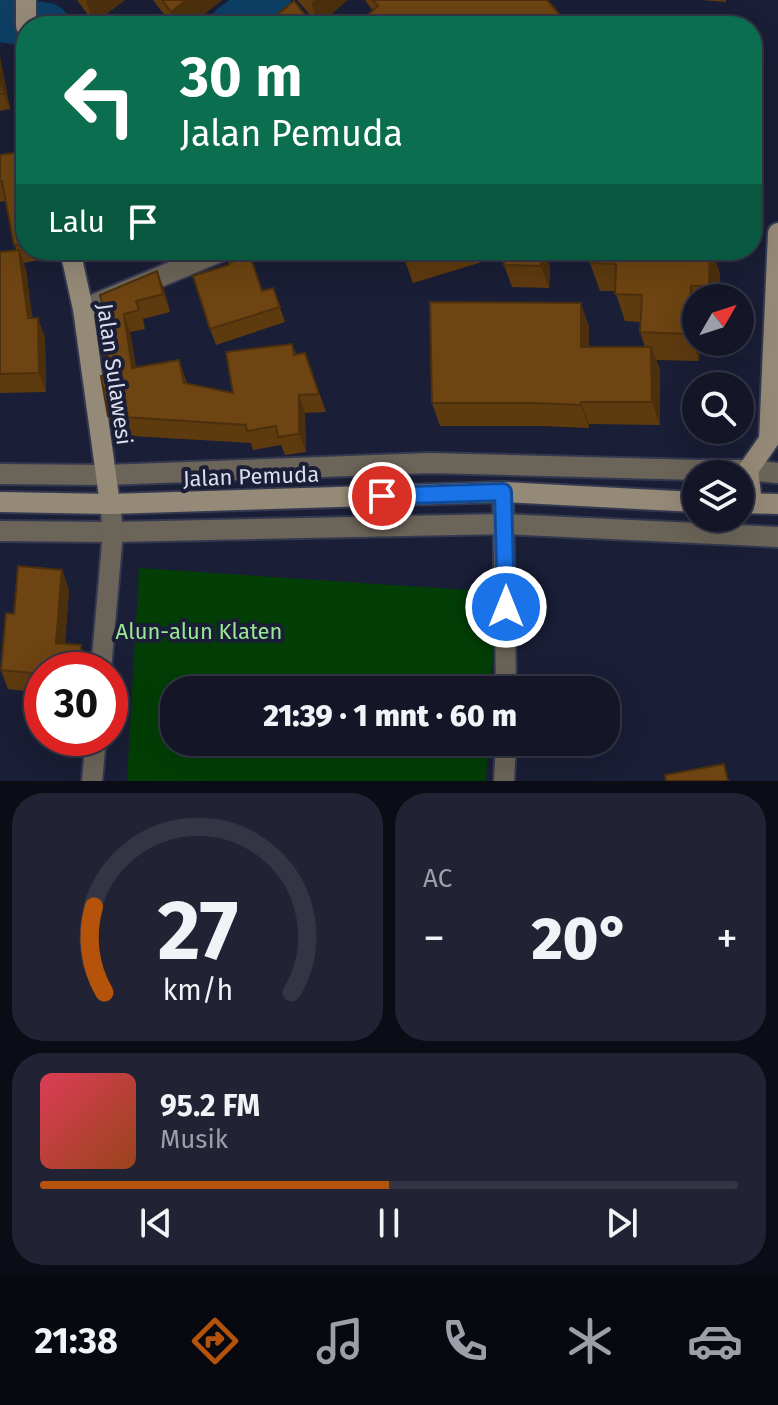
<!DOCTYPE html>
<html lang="id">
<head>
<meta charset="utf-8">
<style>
  body { margin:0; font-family:"Fira Sans",sans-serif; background:#212334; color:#f1f3f6; height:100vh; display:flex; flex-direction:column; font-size:30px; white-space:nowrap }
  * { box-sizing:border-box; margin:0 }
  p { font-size:26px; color:#9d9fa8 }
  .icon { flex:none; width:44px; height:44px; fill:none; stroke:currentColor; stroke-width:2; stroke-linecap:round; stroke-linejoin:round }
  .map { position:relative; height:781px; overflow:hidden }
  .details { display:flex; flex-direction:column; gap:12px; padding:12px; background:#0b0c16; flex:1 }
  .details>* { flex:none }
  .guide { position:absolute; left:16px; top:16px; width:746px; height:244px; border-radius:32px; box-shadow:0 8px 32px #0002,0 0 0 2px #333545; background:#0b6e4f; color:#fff; overflow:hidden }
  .needle { width:52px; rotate:51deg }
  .buttons { position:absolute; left:682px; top:284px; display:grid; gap:16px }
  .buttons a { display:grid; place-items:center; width:72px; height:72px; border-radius:50%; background:#141628; box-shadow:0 8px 32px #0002,0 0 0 2px #333545; font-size:40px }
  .speed { position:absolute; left:24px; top:652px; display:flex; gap:16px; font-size:40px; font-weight:700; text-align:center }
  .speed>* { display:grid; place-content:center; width:104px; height:104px; border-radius:50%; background:#141628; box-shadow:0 8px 32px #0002,0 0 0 2px #333545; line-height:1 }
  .speed .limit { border:12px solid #d22; background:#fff; color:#111 }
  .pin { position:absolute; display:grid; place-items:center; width:68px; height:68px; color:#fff; margin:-34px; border:4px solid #fff; border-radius:50%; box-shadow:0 2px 8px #0007 }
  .me { position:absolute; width:88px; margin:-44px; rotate:0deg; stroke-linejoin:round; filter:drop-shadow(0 0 6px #0008) }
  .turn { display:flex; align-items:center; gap:28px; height:168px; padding:0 32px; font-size:36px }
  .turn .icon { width:104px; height:104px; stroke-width:2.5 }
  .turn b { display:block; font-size:56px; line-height:68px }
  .then { display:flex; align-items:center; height:76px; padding:0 32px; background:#0003; gap:16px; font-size:30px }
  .big { font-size:60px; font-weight:800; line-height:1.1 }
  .details .widget { flex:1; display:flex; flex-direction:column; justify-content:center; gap:12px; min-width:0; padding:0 28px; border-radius:32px; background:#212334 }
  .details .dial { align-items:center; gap:0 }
  .dial svg { height:208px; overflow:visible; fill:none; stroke:#333545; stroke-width:7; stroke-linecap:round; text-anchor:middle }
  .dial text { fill:#f1f3f6; stroke:none }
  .song { display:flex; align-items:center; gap:24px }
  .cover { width:96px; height:96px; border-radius:12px; background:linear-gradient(135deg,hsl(350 70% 55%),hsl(20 70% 35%)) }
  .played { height:8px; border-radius:4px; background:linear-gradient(90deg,#b45309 50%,#333545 50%) }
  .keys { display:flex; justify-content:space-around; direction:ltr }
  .heat { display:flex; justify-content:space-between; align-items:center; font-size:44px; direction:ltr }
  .details .tiles { flex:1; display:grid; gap:12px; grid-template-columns:1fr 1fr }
  .widget:last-child { grid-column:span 2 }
  .trip { position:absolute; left:160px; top:676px; width:460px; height:80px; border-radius:32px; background:#141628; box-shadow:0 8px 32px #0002,0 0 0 2px #333545; font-weight:800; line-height:80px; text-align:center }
  .menu { display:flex; height:128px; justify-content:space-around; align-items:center; background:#080910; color:#9d9fa8 }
  .menu .icon { width:56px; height:56px }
  .menu .current { color:#b45309 }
  .menu b { font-size:36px; color:#f1f3f6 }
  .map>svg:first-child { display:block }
  .green { fill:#033e06 }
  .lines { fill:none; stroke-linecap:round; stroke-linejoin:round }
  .river { stroke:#0d3f65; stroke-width:46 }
  .street-casing { stroke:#353950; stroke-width:24 }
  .secondary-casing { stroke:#353950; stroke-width:24 }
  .street { stroke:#6b6458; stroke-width:20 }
  .secondary { stroke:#958a77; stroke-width:20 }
  .wall { fill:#5e3a0f }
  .shaded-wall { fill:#4c300d }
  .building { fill:#6d4412; stroke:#4c300d; stroke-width:2 }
  .route-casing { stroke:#114b97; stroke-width:20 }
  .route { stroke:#1a73e8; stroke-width:14 }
  .labels { text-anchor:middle; stroke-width:8; stroke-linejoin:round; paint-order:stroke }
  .street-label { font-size:22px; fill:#dadeee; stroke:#1a1e36 }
  .park-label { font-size:22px; fill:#9ae896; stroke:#1a1e36 }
</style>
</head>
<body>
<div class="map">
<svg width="778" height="781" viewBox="0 0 778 781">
  <rect width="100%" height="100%" fill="#1a1e36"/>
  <path class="green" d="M 139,568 L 497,592 L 491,690 L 174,690 L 174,742 L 488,742 L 486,781 L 127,781 Z"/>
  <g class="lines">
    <g class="river">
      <path d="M 0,19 L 47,26"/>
      <path d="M 233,26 L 268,0"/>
    </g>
    <defs>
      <g id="street">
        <path d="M 83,309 L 224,250"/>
        <path d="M 0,474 L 105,475 L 430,463 L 698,470 L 748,470 L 778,473"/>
        <path d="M 503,492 L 506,690"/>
        <path d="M 0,531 L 113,532 L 505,524 L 778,537"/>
        <path d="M 101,670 L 113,532 L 110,504"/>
        <path d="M 92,781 L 96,738"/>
        <path d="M 504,781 L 506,742"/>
      </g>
      <g id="secondary">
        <path d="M 26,26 L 26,0"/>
        <path d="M 70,250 L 83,309 L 110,504"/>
        <path d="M 0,502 L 110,504 L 503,492 L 696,502"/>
        <path d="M 740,503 L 778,504"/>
        <path d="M 752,503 L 748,470 L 769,440 L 778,233"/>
      </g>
    </defs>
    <use href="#street" class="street-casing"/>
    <use href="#secondary" class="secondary-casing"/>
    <use href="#street" class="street"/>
    <use href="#secondary" class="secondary"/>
  </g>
  <g class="wall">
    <path d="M 77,0 L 125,0 L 94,23 Z"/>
    <path d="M 153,0 L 222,0 L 189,26 L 173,26 Z"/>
    <path d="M 297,0 L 347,0 L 319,25 Z"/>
    <path d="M 365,0 L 547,0 L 373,11 Z"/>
    <path d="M 701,0 L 726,0 L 726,2 Z"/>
    <path d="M 0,57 L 10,109 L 0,111 Z"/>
    <path d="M 26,151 L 26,250 L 56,250 L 57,257 L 23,263 L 26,269 L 32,318 L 45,337 L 46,392 L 0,393 L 0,252 L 16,250 L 6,201 L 0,202 L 0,155 Z"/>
    <path d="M 99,250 L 128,250 L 102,256 Z"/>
    <path d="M 401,250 L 544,250 L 550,268 L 549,288 L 512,287 L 504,265 L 505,255 L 413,283 Z"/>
    <path d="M 590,250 L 720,273 L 719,298 L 696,298 L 696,342 L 700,342 L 699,361 L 656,360 L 660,369 L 660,425 L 589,424 L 589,428 L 542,426 L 440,426 L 432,403 L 589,326 L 589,347 L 645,347 L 640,332 L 640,322 L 625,321 L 615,291 L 600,291 L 590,263 Z"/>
    <path d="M 157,271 L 164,289 L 170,312 L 143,319 L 145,329 L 130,332 L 136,367 L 179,360 L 187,384 L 233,393 L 292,344 L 296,354 L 305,353 L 326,412 L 305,413 L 306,452 L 285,455 L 281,445 L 253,450 L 251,443 L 115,435 L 108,416 L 106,319 Z"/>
    <path d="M 273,288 L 285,322 L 216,345 L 210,329 L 262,291 Z"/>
    <path d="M 62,570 L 69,590 L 65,644 L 81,645 L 88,665 L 42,670 L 42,693 L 8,689 L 1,670 Z"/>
  </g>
  <g class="shaded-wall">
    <path d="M 87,0 L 125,0 L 94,23 L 86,1 Z"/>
    <path d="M 186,0 L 222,0 L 189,26 L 176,26 L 171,12 Z"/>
    <path d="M 315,0 L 347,0 L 319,25 L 311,3 Z"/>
    <path d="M 0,57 L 10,109 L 4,94 L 0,72 Z"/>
    <path d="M 19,250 L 26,269 L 35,338 L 28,318 Z"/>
    <path d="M 542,250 L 544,250 L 550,268 L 549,288 L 541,266 Z"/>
    <path d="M 710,250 L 712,250 L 720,273 L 719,298 L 713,298 L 709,286 Z"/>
    <path d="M 157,271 L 164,289 L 170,312 L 163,294 Z"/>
    <path d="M 691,286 L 696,300 L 696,342 L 700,342 L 699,361 L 689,334 Z"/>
    <path d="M 581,303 L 589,326 L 589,369 L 581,347 Z"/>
    <path d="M 124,314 L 130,332 L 139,386 L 132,368 Z"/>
    <path d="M 38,318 L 45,337 L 46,392 L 39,373 Z"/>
    <path d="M 651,347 L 660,369 L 660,425 L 652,402 Z"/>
    <path d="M 299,395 L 305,413 L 306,452 L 299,434 Z"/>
    <path d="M 581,402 L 589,424 L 589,428 L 581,405 Z"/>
    <path d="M 62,570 L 69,590 L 63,662 L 56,643 Z"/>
    <path d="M 81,645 L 88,665 L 87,670 L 79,670 Z"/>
  </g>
  <g class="building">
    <path d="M 162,0 L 186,0 L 171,12 Z"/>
    <path d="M 373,0 L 547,0 L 570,26 L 356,26 L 378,6 Z"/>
    <path d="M 294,1 L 314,26 L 250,26 L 260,18 L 265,24 Z"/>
    <path d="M 64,20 L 76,26 L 41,26 L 40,24 Z"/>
    <path d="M 0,72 L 4,94 L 0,94 Z"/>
    <path d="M 26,151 L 26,243 L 14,245 L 2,181 L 0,182 L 0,155 Z"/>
    <path d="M 19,250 L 28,318 L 38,318 L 39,373 L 0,374 L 0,252 Z"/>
    <path d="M 401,250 L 441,250 L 405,261 Z"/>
    <path d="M 505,250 L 542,250 L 541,266 L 504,265 Z"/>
    <path d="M 590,250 L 710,250 L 709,286 L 691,286 L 689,334 L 640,332 L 642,295 L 615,294 L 616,264 L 590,263 Z"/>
    <path d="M 250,256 L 262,291 L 273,288 L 280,307 L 210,329 L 193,276 L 229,265 L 229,263 Z"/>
    <path d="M 157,271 L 163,294 L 136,301 L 139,310 L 124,314 L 132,368 L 179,360 L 184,383 L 233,393 L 226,352 L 292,344 L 294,355 L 305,353 L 319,394 L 299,395 L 299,434 L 278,437 L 276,426 L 247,431 L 246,425 L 108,416 L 101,376 L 107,375 L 97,321 L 106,319 L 100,295 Z"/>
    <path d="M 430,302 L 581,303 L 581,347 L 651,347 L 652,402 L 581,402 L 581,405 L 534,403 L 432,403 Z"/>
    <path d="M 18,566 L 62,570 L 56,643 L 81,645 L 79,670 L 42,670 L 42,674 L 1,670 L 6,613 L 14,614 Z"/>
    <path d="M 724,764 L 728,781 L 666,781 L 665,775 Z"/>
  </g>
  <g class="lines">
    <defs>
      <path id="route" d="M 382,496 L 503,492 L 506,607"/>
    </defs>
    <use href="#route" class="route-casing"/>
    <use href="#route" class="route"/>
  </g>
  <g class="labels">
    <g class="street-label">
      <text transform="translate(115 374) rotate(82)" y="8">Jalan Sulawesi</text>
      <text transform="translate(251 476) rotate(-2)" y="8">Jalan Pemuda</text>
    </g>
    <g class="park-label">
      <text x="199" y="639">Alun-alun Klaten</text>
    </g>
  </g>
</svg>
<div class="buttons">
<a><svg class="needle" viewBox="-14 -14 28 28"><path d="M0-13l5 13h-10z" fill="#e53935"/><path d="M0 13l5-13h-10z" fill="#9d9fa8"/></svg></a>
<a><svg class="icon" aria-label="search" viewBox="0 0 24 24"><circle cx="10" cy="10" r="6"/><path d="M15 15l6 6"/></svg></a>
<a><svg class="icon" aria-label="layers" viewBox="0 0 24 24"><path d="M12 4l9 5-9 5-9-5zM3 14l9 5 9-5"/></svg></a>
</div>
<div class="speed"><div class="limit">30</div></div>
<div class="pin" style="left:382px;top:496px;background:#d93025"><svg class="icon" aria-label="arrive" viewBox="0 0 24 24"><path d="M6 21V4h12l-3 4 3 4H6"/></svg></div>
<svg class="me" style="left:506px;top:607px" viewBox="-20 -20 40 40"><circle r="17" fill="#1a73e8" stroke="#fff" stroke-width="3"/><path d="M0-11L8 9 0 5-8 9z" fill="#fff"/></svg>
<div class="trip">21:39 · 1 mnt · 60 m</div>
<div class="guide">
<div class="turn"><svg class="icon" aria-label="left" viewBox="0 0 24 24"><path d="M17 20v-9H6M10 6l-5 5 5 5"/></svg><div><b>30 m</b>Jalan Pemuda</div></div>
<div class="then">Lalu<svg class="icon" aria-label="arrive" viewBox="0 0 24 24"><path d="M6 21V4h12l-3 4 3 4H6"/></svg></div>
</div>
</div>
<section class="details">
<div class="tiles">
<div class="widget dial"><svg viewBox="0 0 100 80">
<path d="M14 69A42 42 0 1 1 86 69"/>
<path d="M14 69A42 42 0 0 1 10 36" stroke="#b45309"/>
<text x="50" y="56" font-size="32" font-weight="700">27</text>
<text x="50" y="72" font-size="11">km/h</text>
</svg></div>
<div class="widget"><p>AC</p>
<div class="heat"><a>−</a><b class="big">20°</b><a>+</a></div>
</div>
<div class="widget">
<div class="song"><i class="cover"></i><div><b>95.2 FM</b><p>Musik</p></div></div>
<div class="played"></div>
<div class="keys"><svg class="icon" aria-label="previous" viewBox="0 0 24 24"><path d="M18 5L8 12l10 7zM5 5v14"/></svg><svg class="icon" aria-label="pause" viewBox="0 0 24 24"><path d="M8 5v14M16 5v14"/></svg><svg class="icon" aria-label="next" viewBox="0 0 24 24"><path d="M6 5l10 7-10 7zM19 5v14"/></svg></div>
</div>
</div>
</section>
<nav class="menu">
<b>21:38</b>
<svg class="icon current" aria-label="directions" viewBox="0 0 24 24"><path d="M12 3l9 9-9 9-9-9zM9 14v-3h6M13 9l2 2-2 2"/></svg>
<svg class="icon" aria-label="music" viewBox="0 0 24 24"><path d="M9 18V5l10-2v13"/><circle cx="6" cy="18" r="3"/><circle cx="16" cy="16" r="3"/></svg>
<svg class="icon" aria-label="phone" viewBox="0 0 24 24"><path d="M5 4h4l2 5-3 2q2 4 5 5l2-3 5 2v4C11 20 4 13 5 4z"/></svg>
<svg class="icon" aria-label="climate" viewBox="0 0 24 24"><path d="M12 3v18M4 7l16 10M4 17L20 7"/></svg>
<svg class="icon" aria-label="car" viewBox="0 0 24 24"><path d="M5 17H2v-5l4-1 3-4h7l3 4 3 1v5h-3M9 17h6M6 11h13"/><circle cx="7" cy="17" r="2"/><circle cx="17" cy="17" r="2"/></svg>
</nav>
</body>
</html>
